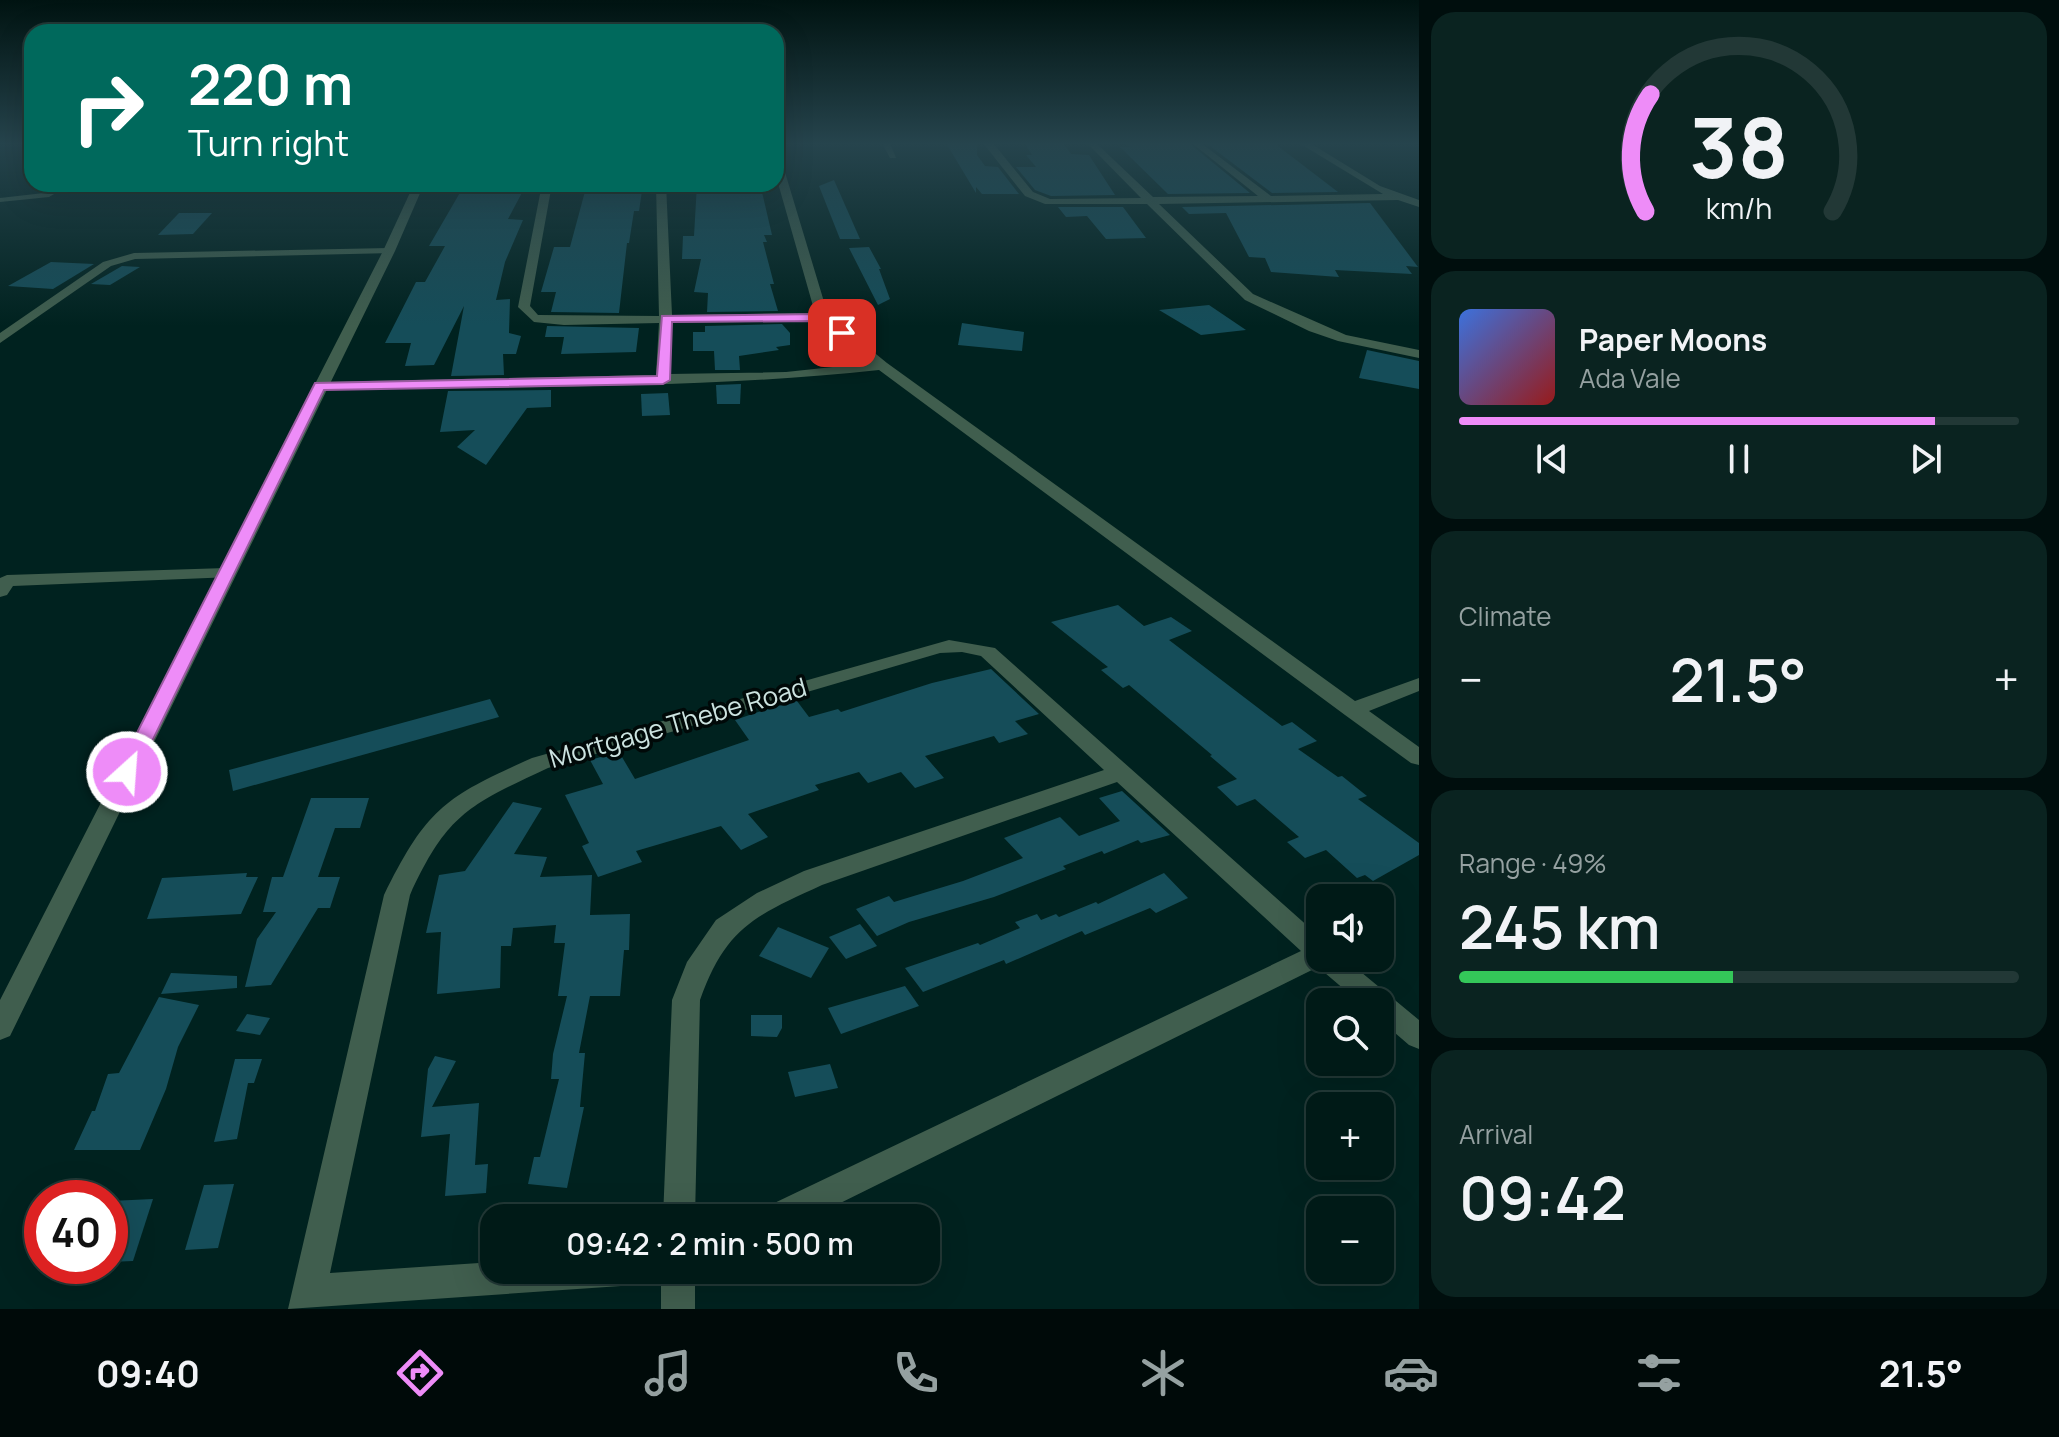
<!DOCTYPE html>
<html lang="en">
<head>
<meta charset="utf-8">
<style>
  body { margin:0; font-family:Manrope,sans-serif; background:#0a2320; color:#f1f3f6; height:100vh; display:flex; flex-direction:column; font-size:30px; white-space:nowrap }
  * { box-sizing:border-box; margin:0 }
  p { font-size:26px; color:#95a1a1 }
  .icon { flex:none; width:44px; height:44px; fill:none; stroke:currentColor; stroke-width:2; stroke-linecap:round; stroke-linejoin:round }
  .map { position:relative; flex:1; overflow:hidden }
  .sheet { display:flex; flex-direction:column; gap:12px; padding:12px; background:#000e0d; width:640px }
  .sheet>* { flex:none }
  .hud { position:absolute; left:24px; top:24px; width:760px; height:168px; border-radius:24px; box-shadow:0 8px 32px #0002,0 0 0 2px #223836; background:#00695c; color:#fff; overflow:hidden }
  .buttons { position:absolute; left:1306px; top:884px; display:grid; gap:16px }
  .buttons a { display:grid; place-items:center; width:88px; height:88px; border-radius:16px; background:#001a17; box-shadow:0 8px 32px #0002,0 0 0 2px #223836; font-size:40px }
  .speed { position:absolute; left:24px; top:1180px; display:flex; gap:16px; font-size:40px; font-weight:700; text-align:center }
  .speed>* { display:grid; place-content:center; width:104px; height:104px; border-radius:50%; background:#001a17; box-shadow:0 8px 32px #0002,0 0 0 2px #223836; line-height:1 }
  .speed .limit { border:12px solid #d22; background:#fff; color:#111 }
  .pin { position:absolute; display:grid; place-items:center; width:68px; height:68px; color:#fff; margin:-34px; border-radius:16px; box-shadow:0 4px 12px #0006 }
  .me { position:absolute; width:88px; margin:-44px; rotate:26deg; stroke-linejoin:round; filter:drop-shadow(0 0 6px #0008) }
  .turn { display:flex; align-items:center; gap:28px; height:168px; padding:0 32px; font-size:36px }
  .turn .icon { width:104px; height:104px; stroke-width:2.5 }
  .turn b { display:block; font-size:56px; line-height:68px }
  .big { font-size:60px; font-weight:600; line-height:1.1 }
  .sheet .widget { flex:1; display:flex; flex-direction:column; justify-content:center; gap:12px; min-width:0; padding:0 28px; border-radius:24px; background:#0a2320 }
  .sheet .dial { align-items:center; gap:0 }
  .dial svg { height:208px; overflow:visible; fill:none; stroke:#223836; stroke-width:7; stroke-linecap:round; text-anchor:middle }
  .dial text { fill:#f1f3f6; stroke:none }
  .song { display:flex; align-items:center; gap:24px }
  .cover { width:96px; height:96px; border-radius:12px; background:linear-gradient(135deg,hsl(220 70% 55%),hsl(0 70% 35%)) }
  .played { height:8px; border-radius:4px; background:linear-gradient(90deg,#ee8cf8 85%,#223836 85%) }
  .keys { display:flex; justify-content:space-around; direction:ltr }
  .heat { display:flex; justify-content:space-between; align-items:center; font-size:44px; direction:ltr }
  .charge { height:12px; border-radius:6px; background:linear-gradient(90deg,#34c759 49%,#223836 0) }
  .trip { position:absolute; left:480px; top:1204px; width:460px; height:80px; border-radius:24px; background:#001a17; box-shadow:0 8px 32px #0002,0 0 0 2px #223836; font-weight:600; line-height:80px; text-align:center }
  .dock { display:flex; height:128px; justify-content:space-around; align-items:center; background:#000a09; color:#95a1a1 }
  .dock .icon { width:56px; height:56px }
  .dock .current { color:#ee8cf8 }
  .dock b { font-size:36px; color:#f1f3f6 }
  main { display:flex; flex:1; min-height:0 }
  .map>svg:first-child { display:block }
  .building { fill:#154d59 }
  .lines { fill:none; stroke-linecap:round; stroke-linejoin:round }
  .service { fill:#405e4e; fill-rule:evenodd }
  .minor { fill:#405e4e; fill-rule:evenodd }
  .tertiary { fill:#405e4e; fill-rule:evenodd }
  .route { fill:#ee8cf8; stroke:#9b5ba1; stroke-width:2 }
  .labels { text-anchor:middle; stroke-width:7; stroke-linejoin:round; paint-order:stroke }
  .near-street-label { font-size:26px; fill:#cce3e0; stroke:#000908 }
</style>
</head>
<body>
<main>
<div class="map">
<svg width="1419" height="1309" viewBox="0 0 1419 1309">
  <rect width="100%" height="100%" fill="#00221f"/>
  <g class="building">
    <path d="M 946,143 L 977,143 L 977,155 L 985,166 L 998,167 L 1019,194 L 982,194 L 976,187 L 976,193 Z"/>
    <path d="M 1127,143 L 1189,143 L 1250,193 L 1168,194 L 1120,147 L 1130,147 Z"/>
    <path d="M 1206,143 L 1274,143 L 1338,192 L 1272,193 Z"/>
    <path d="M 1025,144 L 1064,144 L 1071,154 L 1089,155 L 1115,195 L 1051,196 L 1035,190 L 1016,167 L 1036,167 L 1026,155 L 1032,155 Z"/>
    <path d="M 834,180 L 860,239 L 840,239 L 819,186 Z"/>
    <path d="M 465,184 L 525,187 L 508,219 L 523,220 L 505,262 L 496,300 L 510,299 L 509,333 L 521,336 L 516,354 L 503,354 L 504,375 L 451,376 L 464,306 L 434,365 L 405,366 L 411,343 L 385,343 L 416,282 L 425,282 L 445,246 L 429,246 Z"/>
    <path d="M 587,184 L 643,184 L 639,211 L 634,211 L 629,243 L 627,243 L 619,313 L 551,312 L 556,292 L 541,292 L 554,247 L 570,247 Z"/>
    <path d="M 697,184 L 736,184 L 734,189 L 758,189 L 758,192 L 762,192 L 772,235 L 764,235 L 767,242 L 763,242 L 774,284 L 770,284 L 778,311 L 707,312 L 708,293 L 694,292 L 701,259 L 682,259 L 683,236 L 694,236 Z"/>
    <path d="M 1370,203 L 1418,267 L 1406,266 L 1412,274 L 1335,270 L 1339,277 L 1271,272 L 1265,258 L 1249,257 L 1226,213 L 1189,214 L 1182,207 Z"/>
    <path d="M 1058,207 L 1123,207 L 1146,238 L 1106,239 L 1087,216 L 1066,217 Z"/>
    <path d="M 179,213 L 212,213 L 193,234 L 158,235 Z"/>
    <path d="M 869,247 L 881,269 L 879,269 L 890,299 L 878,305 L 849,248 Z"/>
    <path d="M 51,262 L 94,264 L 53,289 L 8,286 Z"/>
    <path d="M 122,266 L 140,267 L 110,285 L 91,284 Z"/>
    <path d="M 1209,305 L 1246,330 L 1201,335 L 1159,310 Z"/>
    <path d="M 962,323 L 1024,332 L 1022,351 L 958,345 Z"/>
    <path d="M 782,324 L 790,333 L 790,345 L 776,347 L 779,350 L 739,356 L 740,370 L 715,370 L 714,351 L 693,351 L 693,332 L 705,332 L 705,326 Z"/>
    <path d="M 547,326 L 639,328 L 636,352 L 561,354 L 564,337 L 545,337 Z"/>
    <path d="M 1367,350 L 1419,361 L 1419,389 L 1359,378 Z"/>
    <path d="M 741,384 L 740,404 L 717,404 L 716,385 Z"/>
    <path d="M 551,390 L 551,407 L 527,408 L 486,465 L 457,447 L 475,430 L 440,432 L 448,391 Z"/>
    <path d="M 668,393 L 670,415 L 642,416 L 641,394 Z"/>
    <path d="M 1118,605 L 1144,626 L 1171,617 L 1192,631 L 1169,640 L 1282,726 L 1292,722 L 1317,741 L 1298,749 L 1338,777 L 1342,776 L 1367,796 L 1358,799 L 1419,843 L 1419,855 L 1373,881 L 1365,875 L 1357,878 L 1326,850 L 1305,858 L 1287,842 L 1299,837 L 1255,799 L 1237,806 L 1217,787 L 1237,779 L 1210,756 L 1212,755 L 1129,685 L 1123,688 L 1101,670 L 1108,667 L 1051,622 Z"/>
    <path d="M 991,669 L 1039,714 L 1015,721 L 1028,734 L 999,743 L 994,736 L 925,756 L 944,778 L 915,788 L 901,772 L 868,783 L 859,772 L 815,785 L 819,790 L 748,814 L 768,837 L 741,850 L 721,826 L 636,851 L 642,862 L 598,877 L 582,846 L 589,843 L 565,795 L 603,784 L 590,760 L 619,752 L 635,779 L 749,740 L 735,720 L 767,709 L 797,701 L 809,717 L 838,709 L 841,712 L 932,683 Z"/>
    <path d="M 490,699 L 499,717 L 233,791 L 229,770 Z"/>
    <path d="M 1122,791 L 1170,835 L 1141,843 L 1138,840 L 1104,854 L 1102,851 L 1063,866 L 1066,869 L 994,897 L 909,922 L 877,936 L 856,909 L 889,896 L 894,902 L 963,881 L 1023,858 L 1004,838 L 1060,817 L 1079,836 L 1120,821 L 1099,798 Z"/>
    <path d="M 311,798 L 369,798 L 360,828 L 335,828 L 318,877 L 340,877 L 330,908 L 318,908 L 271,985 L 245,987 L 257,939 L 276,912 L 263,912 L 272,877 L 283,877 Z"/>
    <path d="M 513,802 L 542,808 L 514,854 L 547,857 L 540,877 L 592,875 L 590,915 L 630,914 L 629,950 L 624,950 L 620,996 L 590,996 L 579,1053 L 585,1053 L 580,1107 L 584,1107 L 567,1188 L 528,1184 L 534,1157 L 540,1157 L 559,1079 L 551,1079 L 553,1054 L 567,996 L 558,996 L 565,943 L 554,943 L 556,925 L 513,928 L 511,946 L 501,946 L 500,988 L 437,994 L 441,932 L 426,933 L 439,875 L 465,871 Z"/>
    <path d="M 247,873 L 246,877 L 258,877 L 241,914 L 147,919 L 162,878 Z"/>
    <path d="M 1164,873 L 1188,898 L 1156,913 L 1150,908 L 1085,935 L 1082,931 L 1006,964 L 1004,960 L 923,992 L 905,968 L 978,943 L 980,945 L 1020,928 L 1015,922 L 1037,914 L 1041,920 L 1056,914 L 1059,917 L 1096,902 L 1098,904 Z"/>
    <path d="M 860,924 L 877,946 L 846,959 L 829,937 Z"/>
    <path d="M 778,927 L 829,948 L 811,978 L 759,956 Z"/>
    <path d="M 171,973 L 237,976 L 237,988 L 161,994 Z"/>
    <path d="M 905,986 L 919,1006 L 841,1034 L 828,1008 Z"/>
    <path d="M 159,997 L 199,1005 L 178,1047 L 166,1089 L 140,1150 L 74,1150 L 92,1111 L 95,1111 L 108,1074 L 119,1073 Z"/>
    <path d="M 247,1014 L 270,1018 L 260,1035 L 236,1031 Z"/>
    <path d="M 751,1015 L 782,1015 L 782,1028 L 777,1037 L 751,1036 Z"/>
    <path d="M 435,1056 L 456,1061 L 432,1107 L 479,1103 L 475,1165 L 488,1164 L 486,1193 L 445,1196 L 450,1134 L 421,1137 L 428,1069 Z"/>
    <path d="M 235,1059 L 262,1059 L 254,1083 L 248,1083 L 237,1139 L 214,1142 Z"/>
    <path d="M 830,1064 L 838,1088 L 795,1097 L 788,1072 Z"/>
    <path d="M 234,1184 L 218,1248 L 185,1250 L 204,1185 Z"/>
    <path d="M 153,1199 L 133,1261 L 110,1262 L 110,1201 Z"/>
  </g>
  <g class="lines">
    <path class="service" d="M 62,184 L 71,184 L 49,197 L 0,202 L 0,198 L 44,193 Z"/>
    <g class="minor">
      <path d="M 882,143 L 890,143 L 896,158 L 890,158 Z"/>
      <path d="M 983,143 L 993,143 L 1033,192 L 1050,199 L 1141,198 L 1087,143 L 1096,143 L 1153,197 L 1258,196 L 1192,143 L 1201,143 L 1271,196 L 1383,194 L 1299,143 L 1310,143 L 1380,186 L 1419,200 L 1419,207 L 1398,200 L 1159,204 L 1253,294 L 1346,335 L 1419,350 L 1419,358 L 1338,341 L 1309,331 L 1245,300 L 1147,204 L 1045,204 L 1025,196 Z"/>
      <path d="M 776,156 L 781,159 L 828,315 L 887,363 L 1355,701 L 1419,678 L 1419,691 L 1369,711 L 1419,747 L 1419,765 L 1411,763 L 1345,715 L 879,370 C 694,390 507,386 320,390 L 313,386 L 320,382 L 656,375 L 659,323 L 564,325 L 534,322 L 518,307 L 542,184 L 552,184 L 530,306 L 538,315 L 659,316 L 656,184 L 666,184 L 672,315 L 815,313 L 776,176 ZM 819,321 L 870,363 L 786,372 L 670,374 L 672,323 Z"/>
      <path d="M 389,248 L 393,249 L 393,253 L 135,259 L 111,266 L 0,343 L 0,333 L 103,262 L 134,253 Z"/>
      <path d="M 226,568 L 235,573 L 232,577 L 13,586 L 7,595 L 0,597 L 0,578 L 7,575 Z"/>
      <path d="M 949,640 L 995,648 L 1320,937 L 1320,958 L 1344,958 L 1419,1020 L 1419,1049 L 1409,1045 L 1380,1020 L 1380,1002 L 1359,1002 L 1318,967 L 810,1218 L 761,1218 L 766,1207 L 1301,951 L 1117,782 L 822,885 C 755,916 726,927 700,1000 L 695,1218 L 663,1218 L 672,1000 L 687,962 L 716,920 L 757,893 L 804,871 L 1104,770 L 981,656 L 962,652 L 940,653 L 548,768 C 469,805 447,814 410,895 L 330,1273 L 494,1262 L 494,1270 L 638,1270 L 633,1282 L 621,1286 L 288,1309 L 384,895 C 427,808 445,797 532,758 Z"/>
      <rect x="661" y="1270" width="34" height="39"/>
    </g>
    <path class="tertiary" d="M 414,184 L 424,184 L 395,251 L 10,1036 L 0,1040 L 0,1000 L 383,251 Z"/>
  </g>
  <linearGradient id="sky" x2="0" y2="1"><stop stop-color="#001311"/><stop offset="0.44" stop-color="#26444d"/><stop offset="1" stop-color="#26444d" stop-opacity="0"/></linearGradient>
  <rect width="1419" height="326" fill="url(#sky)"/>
  <path class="route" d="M 822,314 L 846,331 L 846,336 L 838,336 L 819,321 L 672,322 L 670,380 L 663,384 L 324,390 L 137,772 L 134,777 L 120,777 L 117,772 L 315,383 L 657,376 L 662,316 Z"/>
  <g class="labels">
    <g class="near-street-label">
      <text transform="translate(678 723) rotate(-16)" y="9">Mortgage Thebe Road</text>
    </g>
  </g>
</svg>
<div class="buttons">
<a><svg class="icon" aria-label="sound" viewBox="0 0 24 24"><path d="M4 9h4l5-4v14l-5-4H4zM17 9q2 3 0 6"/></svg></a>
<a><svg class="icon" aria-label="search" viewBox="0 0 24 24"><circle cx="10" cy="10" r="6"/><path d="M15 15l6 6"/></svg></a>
<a>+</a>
<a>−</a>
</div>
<div class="speed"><div class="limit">40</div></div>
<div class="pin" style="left:842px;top:333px;background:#d93025"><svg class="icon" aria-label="arrive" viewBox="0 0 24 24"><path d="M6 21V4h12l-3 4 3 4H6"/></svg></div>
<svg class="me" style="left:127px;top:772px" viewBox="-20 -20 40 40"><circle r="17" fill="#ee8cf8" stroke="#fff" stroke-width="3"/><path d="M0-11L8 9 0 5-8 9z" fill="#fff"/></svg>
<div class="trip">09:42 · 2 min · 500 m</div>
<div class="hud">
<div class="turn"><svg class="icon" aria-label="right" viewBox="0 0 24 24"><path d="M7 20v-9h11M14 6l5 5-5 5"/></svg><div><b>220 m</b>Turn right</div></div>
</div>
</div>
<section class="sheet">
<div class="widget dial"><svg viewBox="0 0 100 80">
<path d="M14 69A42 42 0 1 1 86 69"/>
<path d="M14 69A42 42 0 0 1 16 24" stroke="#ee8cf8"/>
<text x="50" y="56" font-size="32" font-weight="700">38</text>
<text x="50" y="72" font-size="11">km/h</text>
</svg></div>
<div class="widget">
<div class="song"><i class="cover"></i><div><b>Paper Moons</b><p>Ada Vale</p></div></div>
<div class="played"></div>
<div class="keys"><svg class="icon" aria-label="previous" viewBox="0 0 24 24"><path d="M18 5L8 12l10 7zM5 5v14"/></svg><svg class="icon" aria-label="pause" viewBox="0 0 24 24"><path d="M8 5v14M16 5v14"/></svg><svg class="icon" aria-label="next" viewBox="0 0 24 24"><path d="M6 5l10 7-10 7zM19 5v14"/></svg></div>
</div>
<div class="widget"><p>Climate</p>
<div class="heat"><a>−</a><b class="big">21.5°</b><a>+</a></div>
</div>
<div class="widget"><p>Range · 49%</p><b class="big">245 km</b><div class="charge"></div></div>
<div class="widget"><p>Arrival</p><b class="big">09:42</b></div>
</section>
</main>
<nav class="dock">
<b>09:40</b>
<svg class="icon current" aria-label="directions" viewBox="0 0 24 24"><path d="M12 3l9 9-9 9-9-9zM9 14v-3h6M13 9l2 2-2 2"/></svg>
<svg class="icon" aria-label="music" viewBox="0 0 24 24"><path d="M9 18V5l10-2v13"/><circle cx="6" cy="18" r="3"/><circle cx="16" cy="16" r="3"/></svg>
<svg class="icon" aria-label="phone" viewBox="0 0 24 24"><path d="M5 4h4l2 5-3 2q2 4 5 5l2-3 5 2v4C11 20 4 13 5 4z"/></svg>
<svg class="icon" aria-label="climate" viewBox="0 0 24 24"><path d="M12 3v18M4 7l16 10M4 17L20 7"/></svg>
<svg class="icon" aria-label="car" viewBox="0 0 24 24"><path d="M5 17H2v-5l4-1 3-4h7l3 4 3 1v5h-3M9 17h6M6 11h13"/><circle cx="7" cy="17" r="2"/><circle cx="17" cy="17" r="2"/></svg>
<svg class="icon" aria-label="filters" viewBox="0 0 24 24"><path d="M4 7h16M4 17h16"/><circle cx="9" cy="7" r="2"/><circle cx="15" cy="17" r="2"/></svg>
<b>21.5°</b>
</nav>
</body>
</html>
